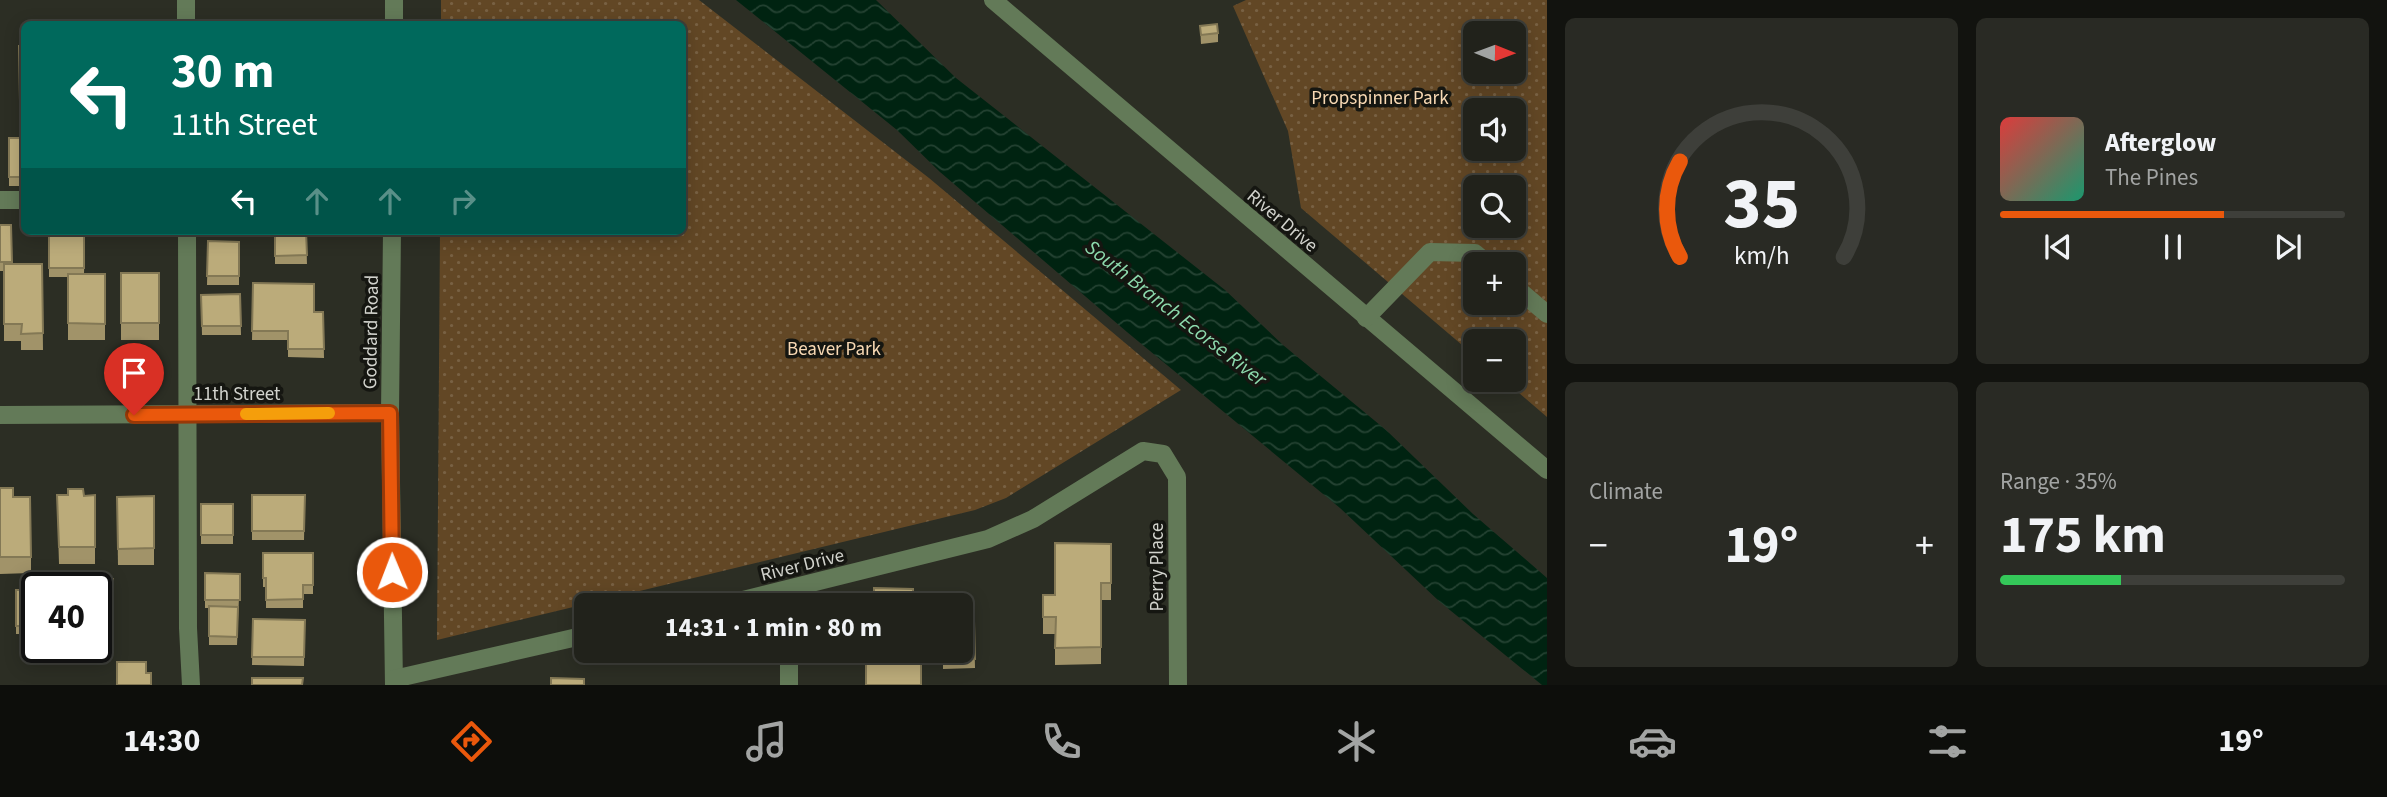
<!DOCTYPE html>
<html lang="en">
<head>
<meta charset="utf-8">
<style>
  body { margin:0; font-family:"Source Sans 3",sans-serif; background:#292a24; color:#f1f3f6; height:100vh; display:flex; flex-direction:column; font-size:26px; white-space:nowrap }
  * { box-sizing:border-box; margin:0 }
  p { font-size:23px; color:#a2a4a3 }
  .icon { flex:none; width:38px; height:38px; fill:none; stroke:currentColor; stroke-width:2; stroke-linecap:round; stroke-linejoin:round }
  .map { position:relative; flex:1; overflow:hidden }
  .drawer { display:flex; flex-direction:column; gap:18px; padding:18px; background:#12130f; width:840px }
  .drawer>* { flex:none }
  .top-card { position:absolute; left:21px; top:21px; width:665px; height:214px; border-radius:10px; box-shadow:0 4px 18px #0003,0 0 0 2px #3e3f3a; background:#00695c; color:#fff; overflow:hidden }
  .needle { width:46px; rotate:91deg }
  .tools { position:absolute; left:1463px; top:21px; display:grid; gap:14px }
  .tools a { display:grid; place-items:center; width:63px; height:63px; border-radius:10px; background:#21221b; box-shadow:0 4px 18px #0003,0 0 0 2px #3e3f3a; font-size:35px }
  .speed { position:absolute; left:21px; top:572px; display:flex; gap:14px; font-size:35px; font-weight:700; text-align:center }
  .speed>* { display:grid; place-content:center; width:91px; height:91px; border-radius:50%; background:#21221b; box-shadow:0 4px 18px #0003,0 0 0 2px #3e3f3a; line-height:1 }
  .speed .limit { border:4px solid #111; border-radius:10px; background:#fff; color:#111 }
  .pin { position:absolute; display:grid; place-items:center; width:60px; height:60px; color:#fff; margin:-72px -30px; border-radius:50% 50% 50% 0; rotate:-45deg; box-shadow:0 0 7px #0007 }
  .pin .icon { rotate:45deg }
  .me { position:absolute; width:77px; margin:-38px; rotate:359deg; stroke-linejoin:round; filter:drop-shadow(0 0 5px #0008) }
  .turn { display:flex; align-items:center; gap:24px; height:147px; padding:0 35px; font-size:32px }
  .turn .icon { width:91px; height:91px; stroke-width:2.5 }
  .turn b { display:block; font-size:49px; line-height:60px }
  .lanes { display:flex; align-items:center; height:66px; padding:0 35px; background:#0003; justify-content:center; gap:35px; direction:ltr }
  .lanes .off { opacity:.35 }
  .big { font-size:52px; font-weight:700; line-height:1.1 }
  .drawer .card { flex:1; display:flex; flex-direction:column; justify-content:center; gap:10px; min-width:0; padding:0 24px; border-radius:10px; background:#292a24 }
  .drawer .dial { align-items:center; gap:0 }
  .dial svg { height:182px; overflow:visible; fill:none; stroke:#3e3f3a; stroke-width:7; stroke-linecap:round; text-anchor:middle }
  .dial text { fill:#f1f3f6; stroke:none }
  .song { display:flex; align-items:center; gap:21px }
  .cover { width:84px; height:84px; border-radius:10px; background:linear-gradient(135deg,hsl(0 70% 55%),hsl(160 70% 35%)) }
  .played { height:7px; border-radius:4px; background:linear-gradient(90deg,#ea580c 65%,#3e3f3a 65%) }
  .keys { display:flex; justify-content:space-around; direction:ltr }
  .heat { display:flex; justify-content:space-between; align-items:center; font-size:38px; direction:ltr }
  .charge { height:10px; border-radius:5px; background:linear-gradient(90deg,#34c759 35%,#3e3f3a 0) }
  .drawer .tiles { flex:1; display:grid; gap:18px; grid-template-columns:repeat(2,1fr) }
  .trip { position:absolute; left:574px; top:593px; width:399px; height:70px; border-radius:10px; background:#21221b; box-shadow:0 4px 18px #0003,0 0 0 2px #3e3f3a; font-weight:700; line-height:70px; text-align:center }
  .tab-bar { display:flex; height:112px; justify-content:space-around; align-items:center; background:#0d0e0b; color:#a2a4a3 }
  .tab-bar .icon { width:49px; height:49px }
  .tab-bar .on { color:#ea580c }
  .tab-bar b { font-size:32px; color:#f1f3f6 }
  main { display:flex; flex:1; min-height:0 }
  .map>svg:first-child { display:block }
  .grass { fill:url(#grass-dots); fill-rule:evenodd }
  .water { fill:url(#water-waves) }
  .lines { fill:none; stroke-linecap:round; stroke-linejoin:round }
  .minor { stroke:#637a58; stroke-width:18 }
  .wall { fill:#a19369 }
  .building { fill:#bbab7a; stroke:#837855; stroke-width:2 }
  .route-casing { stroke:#983908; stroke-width:18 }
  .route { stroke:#ea580c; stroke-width:12 }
  .slow { stroke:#f59e0b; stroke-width:12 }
  .labels { text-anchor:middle; stroke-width:7; stroke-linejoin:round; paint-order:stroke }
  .park-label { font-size:19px; fill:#f8d9b4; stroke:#151611 }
  .street-label { font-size:19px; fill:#d2d3cd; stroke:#151611 }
  .water-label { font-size:21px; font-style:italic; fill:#8ddaad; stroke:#151611 }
</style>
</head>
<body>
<main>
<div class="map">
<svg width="1547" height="685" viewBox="0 0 1547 685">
  <defs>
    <pattern id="grass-dots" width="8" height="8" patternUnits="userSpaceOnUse" patternTransform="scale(1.75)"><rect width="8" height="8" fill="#624725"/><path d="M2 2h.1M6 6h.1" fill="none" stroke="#786143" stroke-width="1.8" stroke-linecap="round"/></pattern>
    <pattern id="water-waves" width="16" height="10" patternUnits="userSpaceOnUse" patternTransform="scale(1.75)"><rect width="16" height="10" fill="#002311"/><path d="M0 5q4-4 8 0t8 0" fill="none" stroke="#244232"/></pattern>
  </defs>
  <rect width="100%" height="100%" fill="#2c2e24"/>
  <g class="grass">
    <path d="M 441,0 L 699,0 L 929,178 L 1181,390 L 1006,498 L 975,510 L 437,640 L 440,231 L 682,231 L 682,24 L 441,24 Z"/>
    <path d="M 1246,0 L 1547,0 L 1547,417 L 1504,380 L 1514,380 L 1514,341 L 1475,341 L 1475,356 L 1301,208 L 1288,131 L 1233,6 ZM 1475,33 L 1514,33 L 1514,72 L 1475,72 ZM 1475,110 L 1514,110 L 1514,149 L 1475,149 ZM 1475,187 L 1514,187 L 1514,226 L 1475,226 ZM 1475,264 L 1514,264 L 1514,303 L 1475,303 Z"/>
  </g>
  <path class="water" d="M 736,0 L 876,0 L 956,78 L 1225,290 L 1283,345 L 1386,430 L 1473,514 L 1547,578 L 1547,685 L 1542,685 L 1440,602 L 1340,508 L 1127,332 L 940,172 L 897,130 Z"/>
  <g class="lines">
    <g class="minor">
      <path d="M 993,0 L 1547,470"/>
      <path d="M 186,24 L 186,0"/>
      <path d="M 394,24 L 394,0"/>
      <path d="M 0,200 L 24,200"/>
      <path d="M 187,231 L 188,628 L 191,685"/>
      <path d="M 392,231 L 390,413 L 394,685"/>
      <path d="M 1514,286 L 1547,314"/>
      <path d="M 1366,318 L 1430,252 L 1475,253 L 1488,264"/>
      <path d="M 0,415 L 390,413"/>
      <path d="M 719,606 L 988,539 L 1033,519 L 1143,451 L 1163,454 L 1177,477 L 1178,685"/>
      <path d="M 789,651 L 789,685"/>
      <path d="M 394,679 L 586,635"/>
    </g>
  </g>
  <g class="wall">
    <path d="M 1200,26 L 1218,33 L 1218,42 L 1201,44 Z"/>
    <path d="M 19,46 L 24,46 L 24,118 L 20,118 Z"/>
    <rect x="9" y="138" width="15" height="48"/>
    <path d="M 0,225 L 12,264 L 42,264 L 43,350 L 21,350 L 21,341 L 4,341 L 4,271 L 0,271 Z"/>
    <path d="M 49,231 L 85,231 L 84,274 L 105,274 L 105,340 L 68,340 L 68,277 L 49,277 Z"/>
    <path d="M 275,231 L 306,231 L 307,264 L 275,264 Z"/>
    <path d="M 208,241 L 239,242 L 239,285 L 207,285 Z"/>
    <rect x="121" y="273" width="38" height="67"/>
    <path d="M 253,283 L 314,312 L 323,312 L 324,358 L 288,357 L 288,340 L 252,340 Z"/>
    <path d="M 240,294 L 241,335 L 202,335 L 201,295 Z"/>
    <path d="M 0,488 L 31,557 L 31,573 L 0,574 Z"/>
    <path d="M 57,495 L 95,495 L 95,564 L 59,564 Z"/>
    <path d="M 252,495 L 305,495 L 304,540 L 252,540 Z"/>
    <path d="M 154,496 L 154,565 L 118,565 L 117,497 Z"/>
    <rect x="201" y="504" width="32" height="40"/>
    <path d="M 1111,544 L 1111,600 L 1101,600 L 1101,664 L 1055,665 L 1055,634 L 1043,634 L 1043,595 L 1055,595 Z"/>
    <path d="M 263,553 L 313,553 L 313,594 L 303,594 L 303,608 L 266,608 L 266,587 L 263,587 Z"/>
    <path d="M 205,573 L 240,574 L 237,645 L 209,645 L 209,608 L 205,608 Z"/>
    <path d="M 113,579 L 113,626 L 96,626 L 96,588 Z"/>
    <rect x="16" y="590" width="21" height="44"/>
    <path d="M 253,619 L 305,620 L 304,666 L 252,665 Z"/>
    <path d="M 974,621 L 975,668 L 943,669 L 943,651 Z"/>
    <path d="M 857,651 L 941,651 L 941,663 L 866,663 L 865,658 L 857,658 Z"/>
  </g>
  <g class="building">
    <path d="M 1217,24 L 1218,33 L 1201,35 L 1200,26 Z"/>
    <path d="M 19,46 L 24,46 L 24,101 L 20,101 Z"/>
    <rect x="9" y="138" width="15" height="39"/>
    <path d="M 0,225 L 11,225 L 12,262 L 0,262 Z"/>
    <rect x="49" y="231" width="35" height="37"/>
    <path d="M 275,231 L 306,231 L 307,255 L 275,256 Z"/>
    <path d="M 208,241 L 239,242 L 239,276 L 207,276 Z"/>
    <path d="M 4,264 L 42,264 L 43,333 L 21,334 L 22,324 L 4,324 Z"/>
    <rect x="121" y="273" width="38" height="50"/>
    <path d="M 68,274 L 105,274 L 105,324 L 68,323 Z"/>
    <path d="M 253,283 L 314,284 L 314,312 L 323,312 L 324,349 L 288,349 L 288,331 L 252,331 Z"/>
    <path d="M 240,294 L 241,326 L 202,326 L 201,295 Z"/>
    <path d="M 0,488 L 13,488 L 13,497 L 30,497 L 31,557 L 0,557 Z"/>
    <path d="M 68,489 L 83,489 L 84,496 L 95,495 L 95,547 L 59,547 L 57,495 L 68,495 Z"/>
    <path d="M 252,495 L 305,495 L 304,531 L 252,531 Z"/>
    <path d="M 154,496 L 154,548 L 118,549 L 117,497 Z"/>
    <rect x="201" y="504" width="32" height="31"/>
    <path d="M 1055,543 L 1111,544 L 1111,583 L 1101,583 L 1101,647 L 1055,648 L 1056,617 L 1043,617 L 1043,595 L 1055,595 Z"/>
    <path d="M 263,553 L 313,553 L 313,585 L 303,585 L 303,599 L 266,600 L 266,578 L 263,578 Z"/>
    <path d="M 205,573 L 240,574 L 240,600 L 205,600 Z"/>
    <path d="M 82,579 L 113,579 L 113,617 L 96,617 L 96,588 L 81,588 Z"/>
    <path d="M 874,588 L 913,589 L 913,594 L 923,594 L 924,606 L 856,606 L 874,605 Z"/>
    <rect x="16" y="590" width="21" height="36"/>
    <path d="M 209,606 L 238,607 L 237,637 L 209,636 Z"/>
    <path d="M 253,619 L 305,620 L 304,657 L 252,657 Z"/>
    <path d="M 961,621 L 974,621 L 975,659 L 943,660 L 943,651 L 961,651 Z"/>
    <path d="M 117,662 L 146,662 L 146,673 L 151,673 L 151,685 L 117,685 Z"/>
    <rect x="866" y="662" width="55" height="23"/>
    <path d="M 252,678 L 303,678 L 302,685 L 252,685 Z"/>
    <path d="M 551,678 L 584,679 L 584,685 L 551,685 Z"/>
  </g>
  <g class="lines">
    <defs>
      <path id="route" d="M 134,415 L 390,413 L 392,572"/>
    </defs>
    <use href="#route" class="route-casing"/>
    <use href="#route" class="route"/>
    <path class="slow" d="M 246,414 L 329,413"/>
  </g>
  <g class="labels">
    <g class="park-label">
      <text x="1380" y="104">Propspinner Park</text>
      <text x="834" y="355">Beaver Park</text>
    </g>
    <g class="street-label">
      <text transform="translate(1283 220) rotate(40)" y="7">River Drive</text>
      <text transform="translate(370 332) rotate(-89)" y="7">Goddard Road</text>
      <text x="237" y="400">11th Street</text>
      <text transform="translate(802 564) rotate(-14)" y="7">River Drive</text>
      <text transform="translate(1156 567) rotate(-90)" y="7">Perry Place</text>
    </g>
    <g class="water-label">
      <text transform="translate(1176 313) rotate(38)" y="7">South Branch Ecorse River</text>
    </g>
  </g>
</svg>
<div class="tools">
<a><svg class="needle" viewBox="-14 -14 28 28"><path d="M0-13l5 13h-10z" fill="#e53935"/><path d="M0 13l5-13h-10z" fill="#a2a4a3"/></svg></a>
<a><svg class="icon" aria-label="sound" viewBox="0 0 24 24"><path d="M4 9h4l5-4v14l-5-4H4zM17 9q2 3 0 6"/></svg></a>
<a><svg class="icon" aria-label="search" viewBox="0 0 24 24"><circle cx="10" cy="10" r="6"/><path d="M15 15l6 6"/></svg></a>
<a>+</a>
<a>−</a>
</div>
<div class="speed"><div class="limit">40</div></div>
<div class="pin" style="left:134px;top:415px;background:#d93025"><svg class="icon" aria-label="arrive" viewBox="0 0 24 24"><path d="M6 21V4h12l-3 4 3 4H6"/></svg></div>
<svg class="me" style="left:392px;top:572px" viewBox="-20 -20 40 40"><circle r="17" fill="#ea580c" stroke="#fff" stroke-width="3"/><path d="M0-11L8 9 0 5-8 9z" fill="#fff"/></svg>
<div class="trip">14:31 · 1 min · 80 m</div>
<div class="top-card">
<div class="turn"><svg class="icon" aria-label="left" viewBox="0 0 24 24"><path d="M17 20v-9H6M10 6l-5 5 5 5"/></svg><div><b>30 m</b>11th Street</div></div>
<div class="lanes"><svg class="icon" aria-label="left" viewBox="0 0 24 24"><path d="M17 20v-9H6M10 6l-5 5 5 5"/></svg><svg class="icon off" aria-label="ahead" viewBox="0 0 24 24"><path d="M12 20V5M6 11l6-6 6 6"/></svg><svg class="icon off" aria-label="ahead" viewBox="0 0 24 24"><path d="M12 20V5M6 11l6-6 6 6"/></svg><svg class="icon off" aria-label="right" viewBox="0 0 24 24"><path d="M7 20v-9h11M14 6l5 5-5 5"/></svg></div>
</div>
</div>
<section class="drawer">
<div class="tiles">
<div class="card dial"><svg viewBox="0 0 100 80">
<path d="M14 69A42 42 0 1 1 86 69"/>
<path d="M14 69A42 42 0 0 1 14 27" stroke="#ea580c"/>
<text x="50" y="56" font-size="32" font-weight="700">35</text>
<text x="50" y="72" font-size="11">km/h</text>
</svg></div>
<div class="card">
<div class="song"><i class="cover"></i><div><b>Afterglow</b><p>The Pines</p></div></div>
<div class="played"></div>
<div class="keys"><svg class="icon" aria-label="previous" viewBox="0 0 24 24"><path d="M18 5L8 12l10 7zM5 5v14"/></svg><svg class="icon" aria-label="pause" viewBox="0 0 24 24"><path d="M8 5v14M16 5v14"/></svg><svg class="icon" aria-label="next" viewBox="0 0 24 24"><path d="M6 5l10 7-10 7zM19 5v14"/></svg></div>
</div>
<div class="card"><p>Climate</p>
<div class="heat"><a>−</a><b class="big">19°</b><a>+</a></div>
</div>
<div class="card"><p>Range · 35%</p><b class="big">175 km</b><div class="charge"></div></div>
</div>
</section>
</main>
<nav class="tab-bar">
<b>14:30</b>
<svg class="icon on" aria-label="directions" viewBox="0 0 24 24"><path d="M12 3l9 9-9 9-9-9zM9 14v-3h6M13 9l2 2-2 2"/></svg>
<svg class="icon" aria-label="music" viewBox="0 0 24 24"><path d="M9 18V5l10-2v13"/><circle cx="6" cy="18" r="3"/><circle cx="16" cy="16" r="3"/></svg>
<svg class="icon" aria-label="phone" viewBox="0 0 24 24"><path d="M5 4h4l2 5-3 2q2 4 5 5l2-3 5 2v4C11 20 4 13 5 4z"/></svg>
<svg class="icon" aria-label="climate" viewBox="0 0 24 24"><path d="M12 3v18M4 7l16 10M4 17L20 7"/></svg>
<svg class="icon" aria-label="car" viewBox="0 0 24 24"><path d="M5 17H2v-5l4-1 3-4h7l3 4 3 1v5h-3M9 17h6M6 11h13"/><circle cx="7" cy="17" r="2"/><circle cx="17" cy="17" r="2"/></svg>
<svg class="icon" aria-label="filters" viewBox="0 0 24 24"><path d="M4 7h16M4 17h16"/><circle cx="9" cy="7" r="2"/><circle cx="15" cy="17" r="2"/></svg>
<b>19°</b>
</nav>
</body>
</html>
